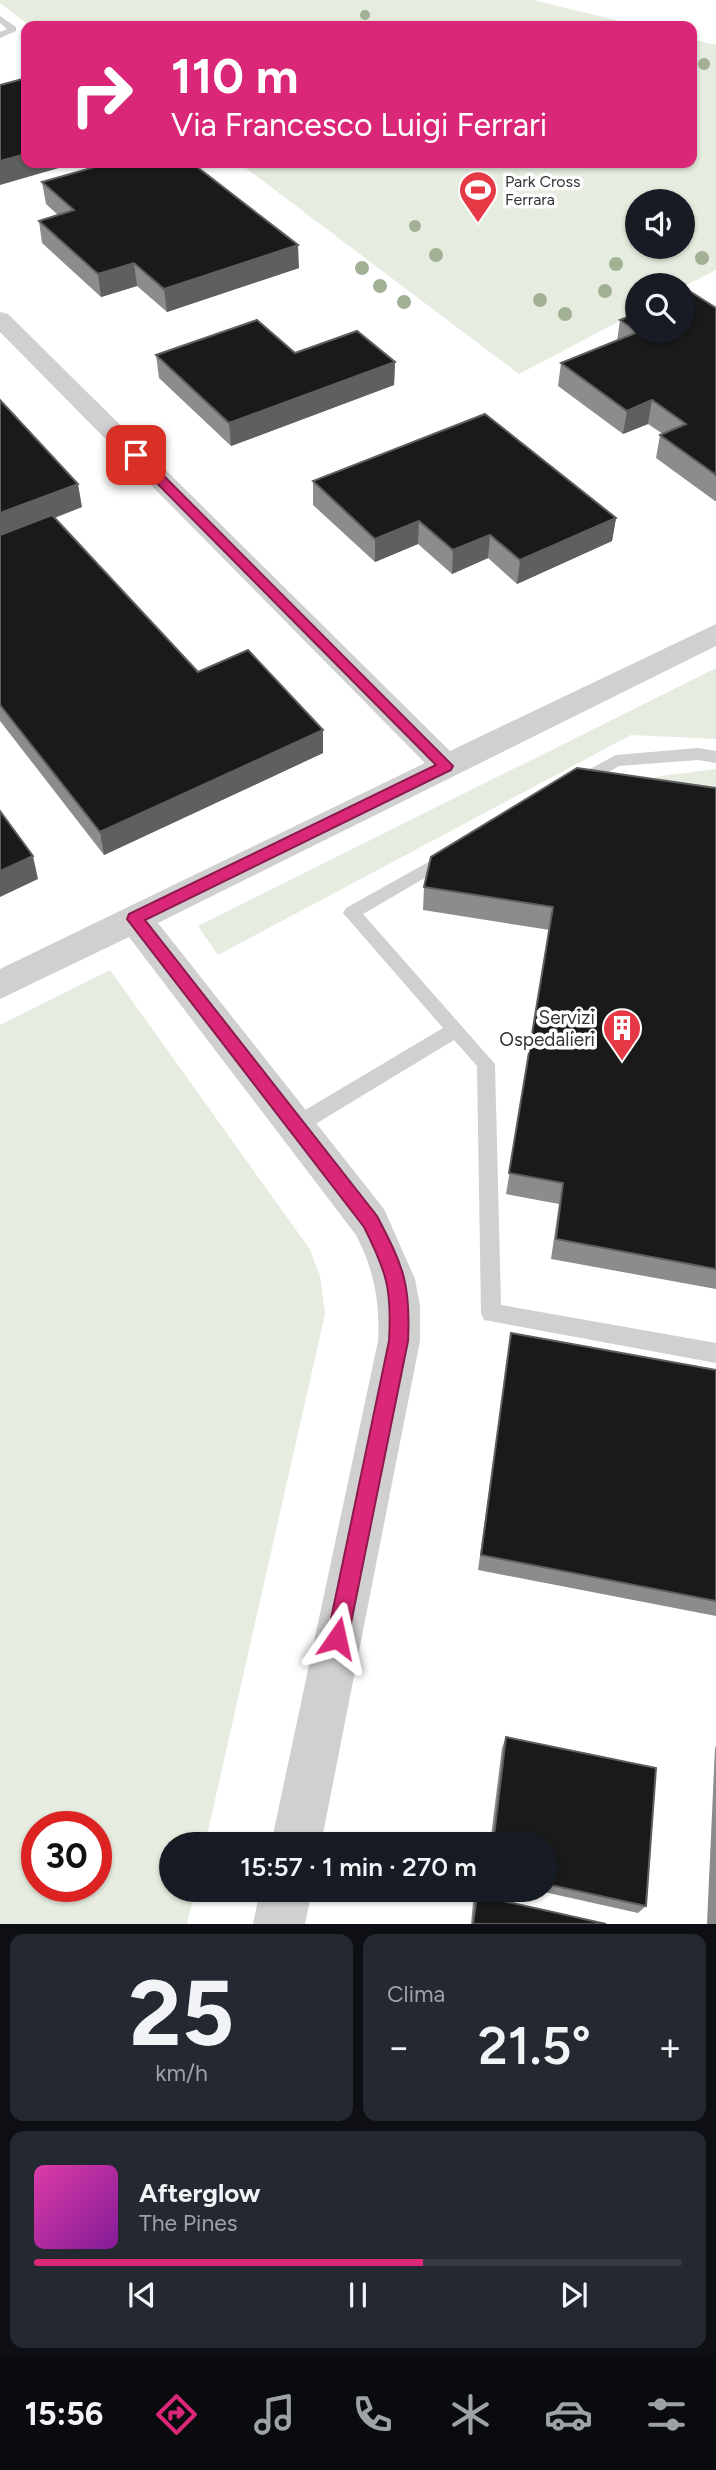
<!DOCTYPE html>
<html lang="it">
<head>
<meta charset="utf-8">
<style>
  body { margin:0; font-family:Figtree,sans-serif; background:#242831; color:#f1f3f6; height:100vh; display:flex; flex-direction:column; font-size:26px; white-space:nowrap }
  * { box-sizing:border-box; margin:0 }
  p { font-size:23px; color:#9ea1a6 }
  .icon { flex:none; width:38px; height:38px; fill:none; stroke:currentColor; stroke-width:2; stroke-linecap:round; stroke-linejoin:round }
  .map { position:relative; height:1924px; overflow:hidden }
  .sheet { display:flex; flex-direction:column; gap:10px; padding:10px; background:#0d0f14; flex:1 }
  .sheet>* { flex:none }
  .hud { position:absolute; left:21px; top:21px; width:676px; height:147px; border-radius:14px; box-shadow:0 2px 5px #0004; background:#db2777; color:#fff; overflow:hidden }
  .fabs { position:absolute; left:625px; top:189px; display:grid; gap:14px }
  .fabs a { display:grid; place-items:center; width:70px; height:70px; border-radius:50%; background:#171b24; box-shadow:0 2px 5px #0004; font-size:35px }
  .speed { position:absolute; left:21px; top:1811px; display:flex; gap:14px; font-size:35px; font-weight:700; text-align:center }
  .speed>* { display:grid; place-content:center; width:91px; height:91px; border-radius:50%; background:#171b24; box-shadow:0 2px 5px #0004; line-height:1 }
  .speed .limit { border:10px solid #d22; background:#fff; color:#111 }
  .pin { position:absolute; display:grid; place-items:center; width:60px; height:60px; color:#fff; margin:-30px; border-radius:14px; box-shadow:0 4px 10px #0006 }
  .me { position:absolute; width:77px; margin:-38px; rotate:11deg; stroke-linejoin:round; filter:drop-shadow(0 0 5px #0008) }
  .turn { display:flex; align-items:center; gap:24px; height:147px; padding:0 35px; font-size:32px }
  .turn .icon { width:91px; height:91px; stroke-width:2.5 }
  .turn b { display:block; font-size:49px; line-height:60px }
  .big { font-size:52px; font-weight:600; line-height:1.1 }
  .sheet .card { flex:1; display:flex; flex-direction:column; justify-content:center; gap:10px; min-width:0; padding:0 24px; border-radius:14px; background:#242831 }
  .sheet .dial { align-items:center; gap:0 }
  .dial b { font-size:91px; line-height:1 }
  .song { display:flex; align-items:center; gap:21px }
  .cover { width:84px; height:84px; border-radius:10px; background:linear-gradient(135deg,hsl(320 70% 55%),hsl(290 70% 35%)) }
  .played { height:7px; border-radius:4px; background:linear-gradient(90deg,#db2777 60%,#363941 60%) }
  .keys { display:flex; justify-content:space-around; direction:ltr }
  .heat { display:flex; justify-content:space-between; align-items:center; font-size:38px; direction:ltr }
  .sheet .tiles { flex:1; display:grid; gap:10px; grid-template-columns:1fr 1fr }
  .card:last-child { grid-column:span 2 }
  .trip { position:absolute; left:159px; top:1832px; width:399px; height:70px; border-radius:35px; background:#171b24; box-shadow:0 2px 5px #0004; font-weight:600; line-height:70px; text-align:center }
  .menu { display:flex; height:112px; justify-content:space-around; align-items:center; background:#090b0e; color:#9ea1a6 }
  .menu .icon { width:49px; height:49px }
  .menu .active { color:#db2777 }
  .menu b { font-size:32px; color:#f1f3f6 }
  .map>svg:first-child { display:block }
  .green { fill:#e6ecdf; fill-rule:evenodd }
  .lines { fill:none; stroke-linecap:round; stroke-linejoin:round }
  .lane { fill:#d0d0d0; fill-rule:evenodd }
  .street { fill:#d0d0d0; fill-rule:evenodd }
  .tree { fill:#a2b095 }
  .wall { fill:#8c8c8c }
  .shaded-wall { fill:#5f5f5f }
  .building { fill:#1a1a1a; stroke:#5f5f5f; stroke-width:2 }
  .route { fill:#db2777; stroke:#8e194d; stroke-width:2 }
  .labels { text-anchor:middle; stroke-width:7; stroke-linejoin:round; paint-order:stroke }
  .far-poi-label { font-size:16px; fill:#333; stroke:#fff; text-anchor:start }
  .poi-label { font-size:19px; fill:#333; stroke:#fff; text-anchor:end }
</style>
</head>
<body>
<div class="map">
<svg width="716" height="1924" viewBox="0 0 716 1924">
  <rect width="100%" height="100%" fill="#fff"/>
  <g class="green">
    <path d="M 0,0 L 533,0 L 640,26 L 30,26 L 0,3 Z"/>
    <path d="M 691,39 L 716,45 L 716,270 L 683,287 L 682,285 L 637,285 L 637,312 L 519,374 L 239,163 L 691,163 ZM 637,201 L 682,201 L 682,247 L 637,247 Z"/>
    <path d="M 716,668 L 716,739 L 631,735 L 218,955 L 198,926 Z"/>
    <path d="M 716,769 L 716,806 L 604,790 L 661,776 Z"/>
    <path d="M 110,970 L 309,1248 L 320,1276 L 325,1314 L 205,1844 L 172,1844 L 172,1890 L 195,1890 L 187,1924 L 0,1924 L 0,1025 ZM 96,1827 L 96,1886 L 37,1886 L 37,1827 Z"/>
  </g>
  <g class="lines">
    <g class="lane">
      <path d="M 0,16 L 16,27 L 16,31 L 0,38 L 0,32 L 7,29 L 0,23 Z"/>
      <path d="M 698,748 L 716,751 L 716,763 L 698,760 L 619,766 L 585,786 L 579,788 L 571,782 L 573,778 L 616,755 Z"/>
      <path d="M 448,851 L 456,857 L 454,861 L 363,914 L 495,1064 L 501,1305 L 716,1343 L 716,1363 L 484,1320 L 481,1313 L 477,1066 L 454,1040 L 304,1131 L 297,1133 L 290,1131 L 288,1125 L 290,1119 L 443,1028 L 343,913 L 346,908 Z"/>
    </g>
    <g class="street">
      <path d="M 0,312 L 8,314 L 450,751 L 716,624 L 716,646 L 158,923 L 384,1209 L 415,1279 L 420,1306 L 420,1341 L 321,1844 L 271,1844 L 378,1341 C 380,1301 374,1270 356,1235 L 129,937 L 0,999 L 0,969 L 425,763 L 0,332 Z"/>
      <path d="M 260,1890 L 312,1890 L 305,1924 L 253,1924 Z"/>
    </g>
  </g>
  <g class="tree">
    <circle cx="365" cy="15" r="5"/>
    <circle cx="704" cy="64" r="6"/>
    <circle cx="415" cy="226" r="6"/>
    <circle cx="436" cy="255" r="7"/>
    <circle cx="702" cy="258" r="7"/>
    <circle cx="616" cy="264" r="7"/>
    <circle cx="362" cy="268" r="7"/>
    <circle cx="380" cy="286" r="7"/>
    <circle cx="605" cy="291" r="7"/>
    <circle cx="540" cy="300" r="7"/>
    <circle cx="404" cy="302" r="7"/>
    <circle cx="565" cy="314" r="7"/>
  </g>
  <g class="wall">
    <path d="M 42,182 L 299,268 L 167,312 L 137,286 L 101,297 L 42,243 L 39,221 L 58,215 L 46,204 Z"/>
    <path d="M 716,308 L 716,501 L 715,501 L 656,458 L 660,435 L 663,434 L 648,424 L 623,434 L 558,386 L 561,363 L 617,341 L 620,320 Z"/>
    <path d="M 295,353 L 395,362 L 394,385 L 231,446 L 159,378 L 156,355 Z"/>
    <path d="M 0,400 L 82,507 L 55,518 L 198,672 L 323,730 L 323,753 L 104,855 L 0,721 Z"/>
    <path d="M 313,481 L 616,518 L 612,541 L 517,584 L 488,558 L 452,574 L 418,544 L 375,562 L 313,505 Z"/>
    <path d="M 716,788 L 716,1289 L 551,1259 L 559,1204 L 506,1194 L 550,930 L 423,910 L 424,887 Z"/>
    <path d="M 511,1333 L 716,1370 L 716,1616 L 478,1570 Z"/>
    <path d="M 506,1737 L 646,1906 L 638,1913 L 535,1890 L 546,1890 L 546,1844 L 490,1844 L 502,1748 Z"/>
    <path d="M 716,1746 L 716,1924 L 707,1924 L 715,1748 Z"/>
    <path d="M 477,1895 L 606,1924 L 471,1924 L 473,1902 Z"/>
  </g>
  <g class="shaded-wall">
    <path d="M 26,154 L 26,163 L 76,163 L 0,185 L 0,161 Z"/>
    <path d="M 298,245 L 299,268 L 167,312 L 164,289 Z"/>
    <path d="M 134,263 L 137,286 L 101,297 L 98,274 Z"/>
    <path d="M 395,362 L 394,385 L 231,446 L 229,423 Z"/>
    <path d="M 652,400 L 648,424 L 623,434 L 627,411 Z"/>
    <path d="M 78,484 L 82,507 L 0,538 L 0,513 Z"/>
    <path d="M 616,518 L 612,541 L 517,584 L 520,560 Z"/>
    <path d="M 419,521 L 418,544 L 375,562 L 375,539 Z"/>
    <path d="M 490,535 L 488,558 L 452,574 L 453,550 Z"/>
    <path d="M 323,730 L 323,753 L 104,855 L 100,832 Z"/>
    <path d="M 33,856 L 38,879 L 0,897 L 0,871 Z"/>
  </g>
  <g class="building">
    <path d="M 26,78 L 26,154 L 0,161 L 0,85 Z"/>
    <path d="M 109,163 L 192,163 L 298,245 L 164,289 L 134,263 L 98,274 L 39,221 L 74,210 L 42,182 Z"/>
    <path d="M 691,292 L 716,308 L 716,475 L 660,435 L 686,424 L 652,400 L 627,411 L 561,363 L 638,332 L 620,320 L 637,313 L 637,331 L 682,331 L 682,296 Z"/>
    <path d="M 257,320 L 295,353 L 357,331 L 395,362 L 229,423 L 156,355 Z"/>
    <path d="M 0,400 L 78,484 L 0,513 Z"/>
    <path d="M 485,414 L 616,518 L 520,560 L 490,535 L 453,550 L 419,521 L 375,539 L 313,481 Z"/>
    <path d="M 52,515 L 198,672 L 248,650 L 323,730 L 100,832 L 0,705 L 0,535 Z"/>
    <path d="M 577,768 L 716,788 L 716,1269 L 556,1239 L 563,1183 L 509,1173 L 553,907 L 424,887 L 431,857 Z"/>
    <path d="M 0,811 L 33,856 L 0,871 Z"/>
    <path d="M 511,1333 L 716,1370 L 716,1601 L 481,1555 Z"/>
    <path d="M 506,1737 L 656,1768 L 646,1906 L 546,1884 L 546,1844 L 493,1844 Z"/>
    <path d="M 477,1895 L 606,1924 L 473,1924 Z"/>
  </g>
  <path class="route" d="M 136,451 L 140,452 L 453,766 L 451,770 L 145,920 L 377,1216 C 403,1266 411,1283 408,1341 L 348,1638 L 345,1646 L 337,1649 L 330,1646 L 327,1638 L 389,1341 C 392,1289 387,1273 364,1227 L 127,919 L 129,914 L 436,765 L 132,458 L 130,455 Z"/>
  <defs>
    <symbol id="stadium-pin" viewBox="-11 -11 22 30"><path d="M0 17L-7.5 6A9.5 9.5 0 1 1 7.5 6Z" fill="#e63946" stroke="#fff"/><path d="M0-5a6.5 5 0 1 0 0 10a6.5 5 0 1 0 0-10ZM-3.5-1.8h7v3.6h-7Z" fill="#fff"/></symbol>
    <symbol id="building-pin" viewBox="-11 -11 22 30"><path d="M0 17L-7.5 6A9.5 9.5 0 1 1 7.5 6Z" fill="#e63946" stroke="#fff"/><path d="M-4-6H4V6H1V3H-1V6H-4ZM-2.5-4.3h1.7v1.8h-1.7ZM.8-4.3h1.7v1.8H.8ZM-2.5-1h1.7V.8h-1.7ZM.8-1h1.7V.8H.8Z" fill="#fff"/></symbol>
  </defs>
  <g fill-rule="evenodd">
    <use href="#stadium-pin" x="456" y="168" width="44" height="60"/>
    <use href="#building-pin" x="600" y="1006" width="44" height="60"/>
  </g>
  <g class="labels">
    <g class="far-poi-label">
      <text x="505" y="187">Park Cross<tspan x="505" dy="18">Ferrara</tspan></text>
    </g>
    <g class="poi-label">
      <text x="595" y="1024">Servizi<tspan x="595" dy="22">Ospedalieri</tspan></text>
    </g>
  </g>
</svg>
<div class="fabs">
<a><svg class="icon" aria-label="sound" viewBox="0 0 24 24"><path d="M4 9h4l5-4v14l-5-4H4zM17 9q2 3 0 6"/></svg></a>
<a><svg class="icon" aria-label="search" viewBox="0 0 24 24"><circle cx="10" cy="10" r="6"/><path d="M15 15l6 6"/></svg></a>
</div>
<div class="speed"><div class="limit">30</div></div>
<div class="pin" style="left:136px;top:455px;background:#d93025"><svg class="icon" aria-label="arrive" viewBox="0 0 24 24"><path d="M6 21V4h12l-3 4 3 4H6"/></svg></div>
<svg class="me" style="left:337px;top:1638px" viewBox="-20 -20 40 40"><path d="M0-17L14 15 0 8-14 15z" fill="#db2777" stroke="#fff" stroke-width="4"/></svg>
<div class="trip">15:57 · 1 min · 270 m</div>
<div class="hud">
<div class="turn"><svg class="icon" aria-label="right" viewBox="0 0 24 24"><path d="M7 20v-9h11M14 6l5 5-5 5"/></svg><div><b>110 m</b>Via Francesco Luigi Ferrari</div></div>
</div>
</div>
<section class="sheet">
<div class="tiles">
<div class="card dial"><b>25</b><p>km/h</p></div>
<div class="card"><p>Clima</p>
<div class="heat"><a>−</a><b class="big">21.5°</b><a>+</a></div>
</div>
<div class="card">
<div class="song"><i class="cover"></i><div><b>Afterglow</b><p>The Pines</p></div></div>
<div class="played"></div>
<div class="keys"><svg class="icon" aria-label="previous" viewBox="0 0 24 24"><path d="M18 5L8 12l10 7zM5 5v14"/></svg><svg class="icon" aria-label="pause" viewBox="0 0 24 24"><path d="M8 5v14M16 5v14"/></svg><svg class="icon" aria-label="next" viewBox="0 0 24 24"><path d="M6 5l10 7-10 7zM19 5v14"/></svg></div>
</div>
</div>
</section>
<nav class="menu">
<b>15:56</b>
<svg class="icon active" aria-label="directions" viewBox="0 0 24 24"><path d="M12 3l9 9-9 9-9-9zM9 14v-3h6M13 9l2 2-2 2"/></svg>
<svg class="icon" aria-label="music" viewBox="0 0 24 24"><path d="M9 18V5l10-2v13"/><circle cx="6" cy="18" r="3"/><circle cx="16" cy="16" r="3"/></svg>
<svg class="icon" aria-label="phone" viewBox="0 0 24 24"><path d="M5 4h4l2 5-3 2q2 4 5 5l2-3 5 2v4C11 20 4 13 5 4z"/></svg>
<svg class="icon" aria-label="climate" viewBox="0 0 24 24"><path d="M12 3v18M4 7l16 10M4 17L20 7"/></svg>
<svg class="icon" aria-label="car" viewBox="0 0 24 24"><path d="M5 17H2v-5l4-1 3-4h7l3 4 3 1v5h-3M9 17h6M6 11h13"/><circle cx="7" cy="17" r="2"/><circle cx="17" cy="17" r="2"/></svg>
<svg class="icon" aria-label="filters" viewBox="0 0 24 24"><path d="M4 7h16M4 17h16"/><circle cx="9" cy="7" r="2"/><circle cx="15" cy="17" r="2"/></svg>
</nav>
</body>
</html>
